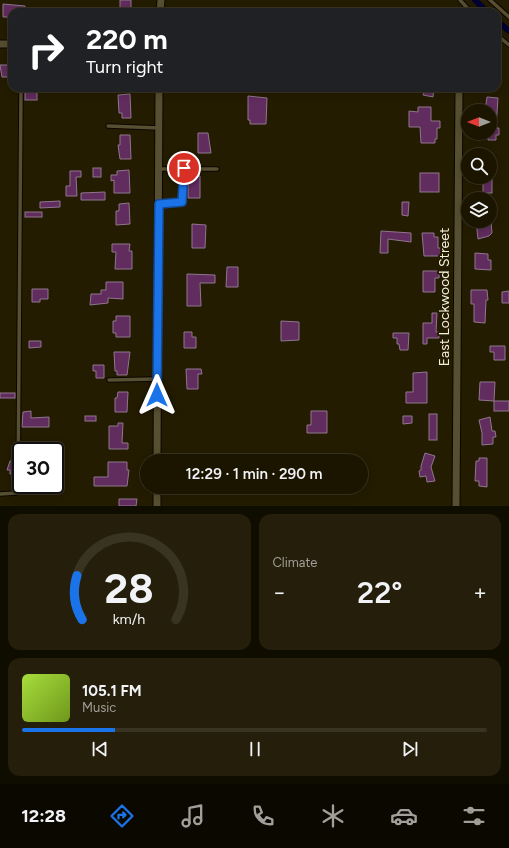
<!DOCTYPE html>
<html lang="en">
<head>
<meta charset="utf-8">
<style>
  body { margin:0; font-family:Figtree,sans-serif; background:#241e0a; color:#f1f3f6; height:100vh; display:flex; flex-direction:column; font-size:15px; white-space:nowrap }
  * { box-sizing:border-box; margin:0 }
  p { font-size:13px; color:#a09f99 }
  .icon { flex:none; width:22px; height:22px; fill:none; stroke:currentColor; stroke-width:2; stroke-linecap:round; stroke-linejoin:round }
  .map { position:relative; height:506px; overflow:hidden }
  .details { display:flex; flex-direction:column; gap:8px; padding:8px; background:#0f0c00; flex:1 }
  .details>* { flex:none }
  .guide { position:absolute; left:8px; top:8px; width:493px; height:84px; border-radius:12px; box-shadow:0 2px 10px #0003,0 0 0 1px #393422; background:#202124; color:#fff; overflow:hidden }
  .needle { width:26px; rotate:270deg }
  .tools { position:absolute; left:461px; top:104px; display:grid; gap:8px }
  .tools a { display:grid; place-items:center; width:36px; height:36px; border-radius:50%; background:#1b1500; box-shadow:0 2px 10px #0003,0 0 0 1px #393422; font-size:20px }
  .speed { position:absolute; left:12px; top:442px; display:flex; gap:8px; font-size:20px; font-weight:700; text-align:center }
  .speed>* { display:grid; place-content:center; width:52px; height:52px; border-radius:50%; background:#1b1500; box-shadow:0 2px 10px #0003,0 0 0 1px #393422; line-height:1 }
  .speed .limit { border:2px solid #111; border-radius:6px; background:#fff; color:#111 }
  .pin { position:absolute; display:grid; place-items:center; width:34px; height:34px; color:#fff; margin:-17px; border:2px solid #fff; border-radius:50%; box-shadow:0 1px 4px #0007 }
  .me { position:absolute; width:44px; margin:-22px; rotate:0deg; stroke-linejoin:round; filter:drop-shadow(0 0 3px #0008) }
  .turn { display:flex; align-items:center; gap:14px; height:84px; padding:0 12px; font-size:18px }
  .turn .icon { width:52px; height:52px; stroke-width:2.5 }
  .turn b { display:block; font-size:28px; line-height:34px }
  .big { font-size:30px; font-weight:600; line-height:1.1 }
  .details .tile { flex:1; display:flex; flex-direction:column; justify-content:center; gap:6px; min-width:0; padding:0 14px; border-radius:12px; background:#241e0a }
  .details .dial { align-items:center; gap:0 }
  .dial svg { height:104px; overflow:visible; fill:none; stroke:#393422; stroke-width:7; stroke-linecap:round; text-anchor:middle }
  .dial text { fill:#f1f3f6; stroke:none }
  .song { display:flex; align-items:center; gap:12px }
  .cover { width:48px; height:48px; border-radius:6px; background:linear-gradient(135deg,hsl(80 70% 55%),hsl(80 70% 35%)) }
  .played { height:4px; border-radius:2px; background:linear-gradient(90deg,#1a73e8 20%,#393422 20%) }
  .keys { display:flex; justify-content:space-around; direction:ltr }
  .heat { display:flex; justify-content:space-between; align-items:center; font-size:22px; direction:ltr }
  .details .tiles { flex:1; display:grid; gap:8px; grid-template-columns:1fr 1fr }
  .tile:last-child { grid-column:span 2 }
  .trip { position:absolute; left:140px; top:454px; width:228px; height:40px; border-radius:20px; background:#1b1500; box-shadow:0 2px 10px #0003,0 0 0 1px #393422; font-weight:600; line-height:40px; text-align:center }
  .tabs { display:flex; height:64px; justify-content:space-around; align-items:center; background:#0b0800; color:#a09f99 }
  .tabs .icon { width:28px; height:28px }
  .tabs .active { color:#1a73e8 }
  .tabs b { font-size:18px; color:#f1f3f6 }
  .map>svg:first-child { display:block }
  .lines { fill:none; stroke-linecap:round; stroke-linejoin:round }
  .canal { stroke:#003; stroke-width:6 }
  .building { fill:#612c5e; stroke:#90768e }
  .service-casing { stroke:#0d0600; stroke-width:5.5 }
  .minor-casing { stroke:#0d0600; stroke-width:9 }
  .service { stroke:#574f31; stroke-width:3.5 }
  .minor { stroke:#574f31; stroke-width:7 }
  .route-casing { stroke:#114b97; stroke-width:10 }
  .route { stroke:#1a73e8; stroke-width:7 }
  .labels { text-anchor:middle; stroke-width:4; stroke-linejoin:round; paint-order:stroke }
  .street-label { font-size:14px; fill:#f5f1df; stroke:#241c00 }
</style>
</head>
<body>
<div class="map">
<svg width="509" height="506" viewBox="0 0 509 506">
  <rect width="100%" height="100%" fill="#241c00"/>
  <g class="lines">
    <g class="canal">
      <path d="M 475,0 L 487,12"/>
      <path d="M 497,21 L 509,31"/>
    </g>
  </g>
  <g class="building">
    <rect x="120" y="0" width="11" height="11"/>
    <path d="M 3,4 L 25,6 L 25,12 L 12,12 L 12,17 L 3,17 Z"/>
    <path d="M 0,65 L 12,65 L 12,77 L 2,77 Z"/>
    <path d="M 426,88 L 434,88 L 433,97 L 423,95 Z"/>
    <rect x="25" y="91" width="12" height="9"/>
    <path d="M 130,94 L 131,118 L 122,118 L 122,113 L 119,113 L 118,95 Z"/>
    <path d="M 248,96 L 267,98 L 266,124 L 250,124 L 250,120 L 248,120 Z"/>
    <path d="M 487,97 L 498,98 L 496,128 L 499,128 L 499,135 L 496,135 L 496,140 L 488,140 L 488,133 L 490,133 L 490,111 L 485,111 Z"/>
    <path d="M 418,107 L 431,107 L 431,121 L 440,121 L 440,128 L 437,128 L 437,139 L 435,139 L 435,143 L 421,143 L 420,127 L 409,127 L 409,111 L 418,112 Z"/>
    <path d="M 198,133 L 208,133 L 211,153 L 198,153 Z"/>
    <path d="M 120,135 L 130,135 L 131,159 L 120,159 L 118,145 L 120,145 Z"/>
    <rect x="93" y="168" width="8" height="9"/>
    <path d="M 129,170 L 130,193 L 114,193 L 114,180 L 111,181 L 111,175 L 117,175 L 117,171 Z"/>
    <path d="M 70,171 L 81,171 L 81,177 L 76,177 L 77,196 L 66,196 L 66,186 L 70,186 Z"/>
    <rect x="420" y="173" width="19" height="19"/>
    <path d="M 188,175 L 200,176 L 200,198 L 188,198 Z"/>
    <rect x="483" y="177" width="9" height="16"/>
    <path d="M 105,192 L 105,200 L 81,200 L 81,193 Z"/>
    <path d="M 60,201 L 60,207 L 40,208 L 40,202 Z"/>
    <path d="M 402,202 L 409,202 L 408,216 L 402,215 Z"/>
    <path d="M 129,203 L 130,224 L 116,225 L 116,211 L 119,211 L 119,204 Z"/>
    <rect x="25" y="212" width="17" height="5"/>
    <path d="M 476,221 L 491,221 L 492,233 L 489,236 L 478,239 Z"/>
    <path d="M 192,224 L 206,225 L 205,248 L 192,248 Z"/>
    <path d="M 381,231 L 411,233 L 411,242 L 388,239 L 388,253 L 380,253 Z"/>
    <path d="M 422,233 L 434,233 L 434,237 L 438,237 L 438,248 L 441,248 L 441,256 L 424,256 Z"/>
    <path d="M 112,244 L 130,244 L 129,251 L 132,251 L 132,269 L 115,269 L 116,252 L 112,252 Z"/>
    <path d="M 475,253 L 488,254 L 488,260 L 491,260 L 491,270 L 475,269 Z"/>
    <path d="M 227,267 L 238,267 L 238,287 L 226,287 Z"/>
    <path d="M 423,271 L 439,271 L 439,278 L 435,278 L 435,292 L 423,292 Z"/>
    <path d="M 187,274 L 215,275 L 215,283 L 200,283 L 201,306 L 187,306 Z"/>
    <path d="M 106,282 L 123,282 L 123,299 L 108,298 L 108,303 L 90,305 L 91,294 L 101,294 L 101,290 L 106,290 Z"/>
    <path d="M 32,289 L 48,289 L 48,299 L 40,299 L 40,302 L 32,302 Z"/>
    <path d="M 471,290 L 487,290 L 488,300 L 486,300 L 485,323 L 474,322 L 474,304 L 471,304 Z"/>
    <path d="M 509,291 L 509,303 L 502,303 L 502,292 Z"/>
    <path d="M 432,313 L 437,313 L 436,332 L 439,332 L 439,338 L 427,338 L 427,344 L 423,344 L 423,323 L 432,323 Z"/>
    <path d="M 116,316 L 130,316 L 130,337 L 116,337 L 116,333 L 113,333 L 113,321 L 116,321 Z"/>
    <path d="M 281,321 L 299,322 L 299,340 L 281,341 Z"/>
    <path d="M 184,332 L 192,332 L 192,337 L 196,337 L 196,348 L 184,348 Z"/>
    <path d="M 393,333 L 409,333 L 408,350 L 400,350 L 399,344 L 397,344 L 397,338 L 393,338 Z"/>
    <path d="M 29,341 L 41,341 L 41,347 L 29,348 Z"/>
    <path d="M 490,346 L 505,346 L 505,360 L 494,360 L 494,352 L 490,352 Z"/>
    <path d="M 114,352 L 130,352 L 127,375 L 117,375 L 117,371 L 115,371 Z"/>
    <path d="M 93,365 L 104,365 L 104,378 L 96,378 L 96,371 L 93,371 Z"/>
    <path d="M 186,369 L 201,369 L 202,374 L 198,374 L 198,389 L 187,389 Z"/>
    <path d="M 427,372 L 427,403 L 406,403 L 406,392 L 413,392 L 413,373 Z"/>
    <path d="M 480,382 L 495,382 L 494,401 L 479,400 Z"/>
    <path d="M 118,392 L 128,392 L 127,412 L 115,412 L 115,398 L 117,398 Z"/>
    <rect x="0" y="393" width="15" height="5"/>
    <rect x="494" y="401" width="15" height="10"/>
    <path d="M 31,411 L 31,418 L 49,417 L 49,427 L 22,427 L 23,412 Z"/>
    <path d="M 311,411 L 327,411 L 327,433 L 307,433 L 307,425 L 311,425 Z"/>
    <rect x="429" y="414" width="8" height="26"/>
    <rect x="85" y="416" width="11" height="5"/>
    <path d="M 403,416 L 412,416 L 412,423 L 403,424 Z"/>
    <path d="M 490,417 L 492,431 L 495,431 L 496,437 L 493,437 L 493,444 L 482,445 L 482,433 L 479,420 Z"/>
    <path d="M 118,423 L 123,423 L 122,443 L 128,443 L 128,449 L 109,449 L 109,426 L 118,426 Z"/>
    <path d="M 425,453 L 435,456 L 431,467 L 435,481 L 427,482 L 426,476 L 420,477 L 419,471 L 421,470 L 421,466 Z"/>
    <path d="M 479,458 L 487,458 L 487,487 L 479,486 L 479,481 L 475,481 L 476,461 L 479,461 Z"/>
    <path d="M 10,461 L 15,461 L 15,474 L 10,474 L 10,470 L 7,470 Z"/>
    <path d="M 108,462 L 127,462 L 127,470 L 129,470 L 127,486 L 94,486 L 94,477 L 108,477 Z"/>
    <path d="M 37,485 L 51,485 L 51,493 L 27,493 L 27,488 L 37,488 Z"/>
    <path d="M 119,499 L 137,499 L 136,506 L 119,506 Z"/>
  </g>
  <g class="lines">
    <defs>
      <g id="service">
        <path d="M 460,0 L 471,12"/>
        <path d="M 490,0 L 509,17"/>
        <path d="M 497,35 L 509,45"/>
        <path d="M 108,126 L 159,128"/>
        <path d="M 159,169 L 217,169"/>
        <path d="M 159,203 L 182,202 L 184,169"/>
        <path d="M 109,380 L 157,379"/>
        <path d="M 0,494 L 16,493 L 18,489 L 21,88"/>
      </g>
      <g id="minor">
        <path d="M 160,12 L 161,0"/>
        <path d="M 0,44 L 12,44"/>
        <path d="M 157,461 L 159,88"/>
        <path d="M 157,506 L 157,487"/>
        <path d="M 456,506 L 459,88"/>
      </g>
    </defs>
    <use href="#service" class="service-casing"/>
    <use href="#minor" class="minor-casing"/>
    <use href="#service" class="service"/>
    <use href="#minor" class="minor"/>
  </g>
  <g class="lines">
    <defs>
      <path id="route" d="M 157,395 L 159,204 L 182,202 L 184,168"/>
    </defs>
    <use href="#route" class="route-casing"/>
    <use href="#route" class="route"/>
  </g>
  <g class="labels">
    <g class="street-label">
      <text transform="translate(444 297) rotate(-90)" y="5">East Lockwood Street</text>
    </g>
  </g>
</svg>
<div class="tools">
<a><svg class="needle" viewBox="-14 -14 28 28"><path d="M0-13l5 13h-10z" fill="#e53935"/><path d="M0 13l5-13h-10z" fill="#a09f99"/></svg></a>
<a><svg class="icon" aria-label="search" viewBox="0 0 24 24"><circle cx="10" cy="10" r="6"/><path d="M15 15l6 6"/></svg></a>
<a><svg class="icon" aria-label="layers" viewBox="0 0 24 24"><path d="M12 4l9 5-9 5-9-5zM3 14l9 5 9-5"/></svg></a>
</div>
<div class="speed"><div class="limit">30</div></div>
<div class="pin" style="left:184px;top:168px;background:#d93025"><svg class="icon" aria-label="arrive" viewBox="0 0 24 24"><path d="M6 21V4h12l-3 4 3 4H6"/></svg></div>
<svg class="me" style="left:157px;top:395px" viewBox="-20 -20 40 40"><path d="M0-17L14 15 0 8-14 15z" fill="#1a73e8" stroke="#fff" stroke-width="4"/></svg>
<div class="trip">12:29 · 1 min · 290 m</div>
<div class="guide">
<div class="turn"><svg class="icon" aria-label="right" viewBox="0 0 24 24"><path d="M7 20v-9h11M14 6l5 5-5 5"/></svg><div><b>220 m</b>Turn right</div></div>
</div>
</div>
<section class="details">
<div class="tiles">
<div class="tile dial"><svg viewBox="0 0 100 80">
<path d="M14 69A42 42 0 1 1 86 69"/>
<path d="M14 69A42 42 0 0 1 10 35" stroke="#1a73e8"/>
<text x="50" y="56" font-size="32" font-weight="700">28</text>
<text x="50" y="72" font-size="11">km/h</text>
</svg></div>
<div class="tile"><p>Climate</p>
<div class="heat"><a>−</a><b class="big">22°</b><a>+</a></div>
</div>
<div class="tile">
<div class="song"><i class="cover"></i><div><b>105.1 FM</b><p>Music</p></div></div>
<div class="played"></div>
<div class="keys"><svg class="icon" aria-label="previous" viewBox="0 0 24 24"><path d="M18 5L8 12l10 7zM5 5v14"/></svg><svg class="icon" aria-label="pause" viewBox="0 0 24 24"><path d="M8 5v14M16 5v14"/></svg><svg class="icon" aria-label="next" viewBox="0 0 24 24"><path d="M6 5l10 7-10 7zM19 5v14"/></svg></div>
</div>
</div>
</section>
<nav class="tabs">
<b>12:28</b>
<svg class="icon active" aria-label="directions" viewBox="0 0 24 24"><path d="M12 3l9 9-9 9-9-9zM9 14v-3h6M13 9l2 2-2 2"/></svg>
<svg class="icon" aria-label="music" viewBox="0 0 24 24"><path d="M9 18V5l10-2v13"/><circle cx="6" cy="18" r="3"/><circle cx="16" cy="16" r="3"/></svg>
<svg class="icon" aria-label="phone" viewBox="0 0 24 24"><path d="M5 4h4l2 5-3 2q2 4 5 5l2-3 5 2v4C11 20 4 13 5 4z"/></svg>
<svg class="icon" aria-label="climate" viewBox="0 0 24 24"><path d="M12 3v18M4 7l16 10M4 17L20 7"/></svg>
<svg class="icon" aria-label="car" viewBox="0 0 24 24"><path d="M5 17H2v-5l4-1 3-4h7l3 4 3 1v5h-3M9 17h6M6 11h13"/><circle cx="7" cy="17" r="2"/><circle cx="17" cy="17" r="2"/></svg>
<svg class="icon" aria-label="filters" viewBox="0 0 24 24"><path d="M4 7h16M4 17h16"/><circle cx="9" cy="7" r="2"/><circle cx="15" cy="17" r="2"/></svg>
</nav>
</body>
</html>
